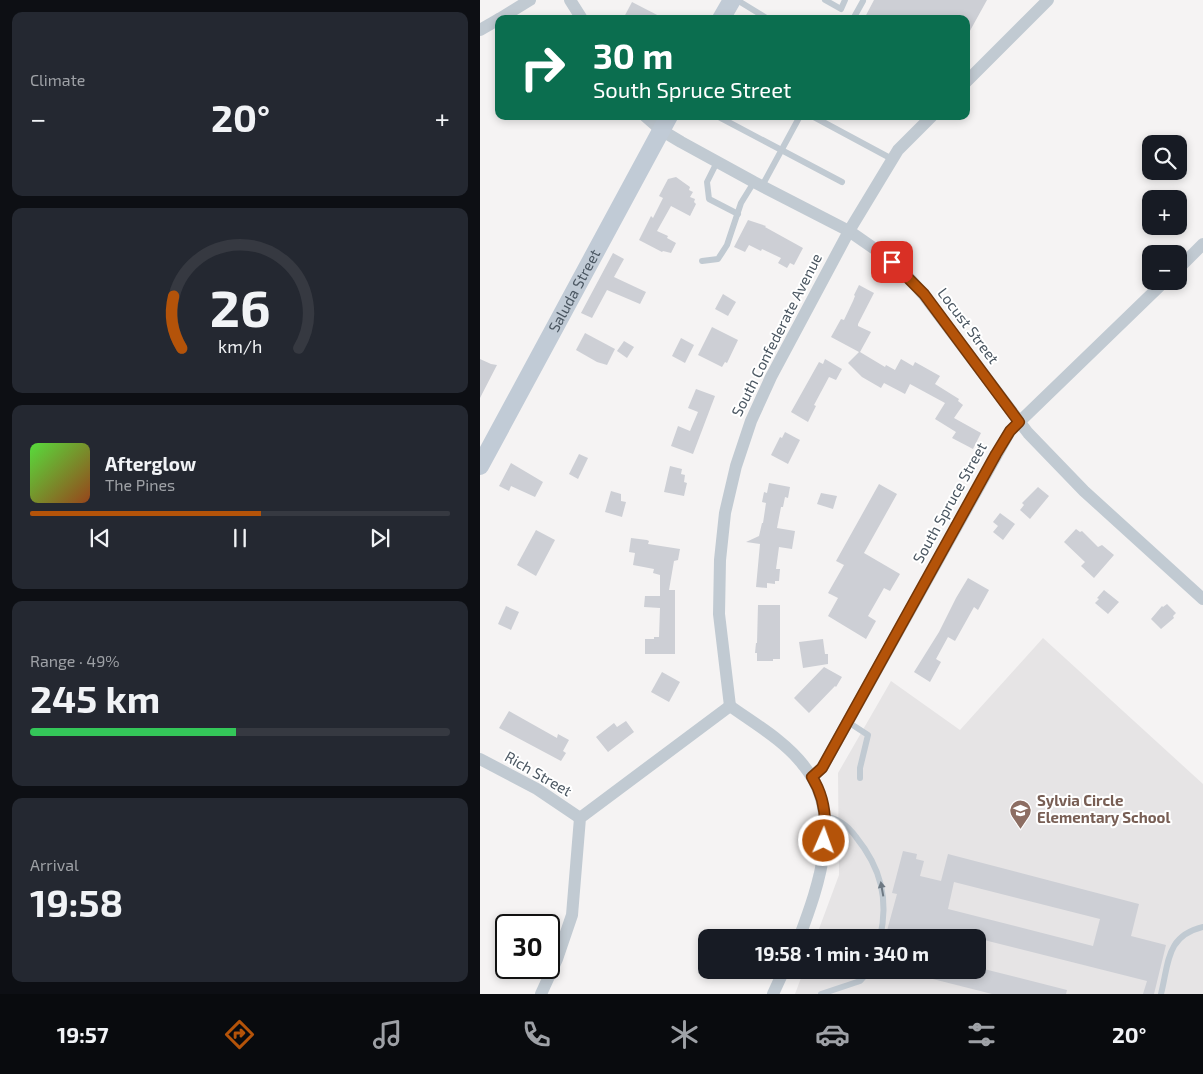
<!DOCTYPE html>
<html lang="en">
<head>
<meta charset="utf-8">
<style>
  body { margin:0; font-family:"Exo 2",sans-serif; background:#242831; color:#f1f3f6; height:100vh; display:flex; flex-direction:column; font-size:19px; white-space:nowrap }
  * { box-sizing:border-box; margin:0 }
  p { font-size:16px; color:#9ea1a6 }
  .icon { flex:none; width:28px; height:28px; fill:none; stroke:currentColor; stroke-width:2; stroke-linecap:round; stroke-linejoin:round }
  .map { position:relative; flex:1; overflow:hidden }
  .side { display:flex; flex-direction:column; gap:12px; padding:12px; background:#0d0f14; width:480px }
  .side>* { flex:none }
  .guide { position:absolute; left:15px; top:15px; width:475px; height:105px; border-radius:10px; box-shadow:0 2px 8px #0003; background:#0b6e4f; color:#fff; overflow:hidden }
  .fabs { position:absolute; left:662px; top:135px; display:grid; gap:10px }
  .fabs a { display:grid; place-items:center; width:45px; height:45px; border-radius:10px; background:#171b24; box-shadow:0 2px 8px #0003; font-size:25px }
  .speed { position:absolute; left:15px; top:914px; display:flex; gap:10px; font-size:25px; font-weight:700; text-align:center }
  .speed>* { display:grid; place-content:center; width:65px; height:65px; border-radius:50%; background:#171b24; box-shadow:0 2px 8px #0003; line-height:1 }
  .speed .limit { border:2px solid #111; border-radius:8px; background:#fff; color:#111 }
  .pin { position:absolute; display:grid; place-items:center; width:42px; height:42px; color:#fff; margin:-21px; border-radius:10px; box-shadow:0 2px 8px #0006 }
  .me { position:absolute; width:55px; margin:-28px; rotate:2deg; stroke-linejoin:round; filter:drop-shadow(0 0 4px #0008) }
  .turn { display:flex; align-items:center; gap:18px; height:105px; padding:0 15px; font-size:22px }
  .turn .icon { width:65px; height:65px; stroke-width:2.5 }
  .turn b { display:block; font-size:35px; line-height:42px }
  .big { font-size:38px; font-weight:700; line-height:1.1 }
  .side .widget { flex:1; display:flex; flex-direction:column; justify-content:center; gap:8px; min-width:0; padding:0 18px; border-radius:10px; background:#242831 }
  .side .dial { align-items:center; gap:0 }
  .dial svg { height:130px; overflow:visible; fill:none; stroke:#363941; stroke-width:7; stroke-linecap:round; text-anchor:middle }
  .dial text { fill:#f1f3f6; stroke:none }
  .song { display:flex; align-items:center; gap:15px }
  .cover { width:60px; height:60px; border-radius:8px; background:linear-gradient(135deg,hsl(110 70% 55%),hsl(20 70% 35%)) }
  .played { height:5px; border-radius:2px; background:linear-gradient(90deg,#b45309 55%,#363941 55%) }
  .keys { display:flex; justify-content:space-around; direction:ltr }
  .heat { display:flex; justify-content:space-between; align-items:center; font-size:28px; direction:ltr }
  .charge { height:8px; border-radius:4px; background:linear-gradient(90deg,#34c759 49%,#363941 0) }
  .trip { position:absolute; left:218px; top:929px; width:288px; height:50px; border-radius:10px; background:#171b24; box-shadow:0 2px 8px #0003; font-weight:700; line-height:50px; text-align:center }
  .menu { display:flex; height:80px; justify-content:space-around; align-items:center; background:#090b0e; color:#9ea1a6 }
  .menu .icon { width:35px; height:35px }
  .menu .active { color:#b45309 }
  .menu b { font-size:22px; color:#f1f3f6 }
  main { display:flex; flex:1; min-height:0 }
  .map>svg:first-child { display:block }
  .education { fill:#e6e4e5 }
  .building { fill:#cdcfd5; fill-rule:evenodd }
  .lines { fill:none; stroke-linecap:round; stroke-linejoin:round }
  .lane { stroke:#c1cad2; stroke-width:6 }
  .street { stroke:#c1cad2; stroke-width:12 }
  .secondary { stroke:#c1cbd6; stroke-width:18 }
  .oneway { fill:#6e7983 }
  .route-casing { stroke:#753606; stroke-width:12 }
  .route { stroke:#b45309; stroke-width:9 }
  .labels { text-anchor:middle; stroke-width:4; stroke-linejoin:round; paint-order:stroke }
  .street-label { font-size:15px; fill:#4a5661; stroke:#fff }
  .education-label { font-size:15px; font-weight:bold; fill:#785e54; stroke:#fff; text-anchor:start }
</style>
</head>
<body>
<main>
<section class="side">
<div class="widget"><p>Climate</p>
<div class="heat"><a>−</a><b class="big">20°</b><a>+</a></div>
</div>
<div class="widget dial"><svg viewBox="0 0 100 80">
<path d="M14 69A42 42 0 1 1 86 69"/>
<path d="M14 69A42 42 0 0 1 9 37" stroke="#b45309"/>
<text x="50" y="56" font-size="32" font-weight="700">26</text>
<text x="50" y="72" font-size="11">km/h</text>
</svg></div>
<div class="widget">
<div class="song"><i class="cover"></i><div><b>Afterglow</b><p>The Pines</p></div></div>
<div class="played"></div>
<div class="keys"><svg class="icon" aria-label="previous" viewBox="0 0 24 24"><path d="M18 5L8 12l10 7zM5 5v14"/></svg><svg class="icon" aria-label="pause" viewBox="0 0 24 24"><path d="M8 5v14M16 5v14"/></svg><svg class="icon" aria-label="next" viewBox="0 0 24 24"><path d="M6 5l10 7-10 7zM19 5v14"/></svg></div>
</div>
<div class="widget"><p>Range · 49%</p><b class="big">245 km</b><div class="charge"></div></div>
<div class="widget"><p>Arrival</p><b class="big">19:58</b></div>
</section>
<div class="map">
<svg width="723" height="994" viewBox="0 0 723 994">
  <rect width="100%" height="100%" fill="#f5f3f3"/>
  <path class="education" d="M 563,638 L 723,784 L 723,994 L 315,994 L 324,970 L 496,970 L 496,938 L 336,937 L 359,875 L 358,773 L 411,681 L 480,730 Z"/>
  <g class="building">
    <path d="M 394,0 L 507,0 L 486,38 L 486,19 L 384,19 Z"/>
    <path d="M 152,2 L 185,19 L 143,19 Z"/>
    <path d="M 196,177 L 210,187 L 209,190 L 213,192 L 210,197 L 215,199 L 214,202 L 216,204 L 210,216 L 191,206 L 177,231 L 188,236 L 187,238 L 196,243 L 191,253 L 183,251 L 182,252 L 159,240 L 171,216 L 173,218 L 183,198 L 179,196 L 188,179 Z"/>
    <path d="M 268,220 L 286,226 L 285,227 L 323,248 L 314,265 L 310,263 L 307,268 L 298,263 L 301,258 L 282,249 L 281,251 L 269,245 L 265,252 L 254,247 Z"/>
    <path d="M 133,253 L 144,259 L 134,277 L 166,292 L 160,304 L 127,290 L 112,318 L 101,313 Z"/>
    <path d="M 379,285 L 394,293 L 378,324 L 378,326 L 391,332 L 380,352 L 405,367 L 406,365 L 415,370 L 421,359 L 433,366 L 435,362 L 460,376 L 455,384 L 479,399 L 478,401 L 483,405 L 474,418 L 501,433 L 493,449 L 472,438 L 476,432 L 455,419 L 465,403 L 430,384 L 425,394 L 404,383 L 401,388 L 382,377 L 368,363 L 379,352 L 351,337 L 361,319 L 364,320 L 373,301 L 375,296 L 374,295 Z"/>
    <path d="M 243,294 L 256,302 L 248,316 L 235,309 Z"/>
    <path d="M 232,327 L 258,340 L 247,363 L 245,362 L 242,367 L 218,355 Z"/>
    <path d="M 105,333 L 135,349 L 127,365 L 117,362 L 96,350 Z"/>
    <path d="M 201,338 L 214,345 L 205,363 L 192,356 Z"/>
    <path d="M 144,341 L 154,347 L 147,358 L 137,351 Z"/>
    <path d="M 0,359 L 11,364 L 17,365 L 0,398 Z"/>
    <path d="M 345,359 L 362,369 L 356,380 L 349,377 L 334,405 L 336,406 L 328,422 L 311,412 L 339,362 L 343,364 Z"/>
    <path d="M 216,389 L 235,396 L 213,454 L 191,446 L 198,426 L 210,431 L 218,412 L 208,408 Z"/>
    <path d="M 305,432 L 320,440 L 308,464 L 291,455 L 300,437 L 302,438 Z"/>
    <path d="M 99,454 L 108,458 L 98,479 L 89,474 Z"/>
    <path d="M 31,463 L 63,482 L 55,497 L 31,486 L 29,491 L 19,486 Z"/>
    <path d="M 190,466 L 202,469 L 201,474 L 205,475 L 204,482 L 207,483 L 204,496 L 184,492 Z"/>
    <path d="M 289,483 L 310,487 L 308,498 L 305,497 L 303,507 L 301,507 L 297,528 L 315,531 L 312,549 L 299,547 L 296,569 L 300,569 L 299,581 L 295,581 L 295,584 L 287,583 L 287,588 L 276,587 L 280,544 L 266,542 L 279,536 L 282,523 L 283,523 L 286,503 L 282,502 L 284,492 L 287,493 Z"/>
    <path d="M 399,484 L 417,494 L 384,553 L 420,574 L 410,591 L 404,588 L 388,616 L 396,621 L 386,639 L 348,616 L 358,598 L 348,593 L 364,565 L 356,561 Z"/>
    <path d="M 558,487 L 569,496 L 550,519 L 540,510 L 544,505 L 542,503 Z"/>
    <path d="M 131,491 L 141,494 L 141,501 L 146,502 L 142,517 L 125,512 Z"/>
    <path d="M 341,493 L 357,496 L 353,509 L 337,504 Z"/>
    <path d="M 520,513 L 535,524 L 523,540 L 513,532 L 518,526 L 513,522 Z"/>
    <path d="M 596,529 L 600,532 L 602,531 L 618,547 L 622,545 L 634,555 L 614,578 L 601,566 L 605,562 L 584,542 Z"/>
    <path d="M 56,530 L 75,540 L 56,576 L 37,565 Z"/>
    <path d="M 151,538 L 167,540 L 169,541 L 168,544 L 200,549 L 198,560 L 194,561 L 189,590 L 195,590 L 195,654 L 165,654 L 165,639 L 174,639 L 174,637 L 179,637 L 180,608 L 164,607 L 165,596 L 180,596 L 180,575 L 173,573 L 174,569 L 153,565 L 155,553 L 149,552 Z"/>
    <path d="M 488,578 L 509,590 L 498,610 L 494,607 L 475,641 L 468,637 L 456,659 L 461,662 L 450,682 L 434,672 L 459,632 L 476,598 Z"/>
    <path d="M 624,590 L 639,602 L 628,614 L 615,603 L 619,599 L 617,598 Z"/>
    <path d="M 687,604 L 696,613 L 693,616 L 694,618 L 681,629 L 671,619 L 682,606 L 683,607 Z"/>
    <path d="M 278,605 L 300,605 L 300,659 L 293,659 L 293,661 L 277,661 L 277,653 L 275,653 L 276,643 L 277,643 Z"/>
    <path d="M 26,606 L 39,612 L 31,630 L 18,624 Z"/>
    <path d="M 343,639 L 345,654 L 348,654 L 348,664 L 323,668 L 319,642 Z"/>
    <path d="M 344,667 L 362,677 L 356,687 L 355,686 L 329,713 L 314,698 Z"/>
    <path d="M 182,672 L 200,682 L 189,702 L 171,692 Z"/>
    <path d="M 29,711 L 77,738 L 78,734 L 89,740 L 83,751 L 86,753 L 81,761 L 19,728 Z"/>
    <path d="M 146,721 L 154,732 L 128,752 L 116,737 L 134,723 L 137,727 Z"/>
    <path d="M 423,851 L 437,854 L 436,859 L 444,861 L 440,876 L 461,881 L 468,854 L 659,904 L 651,936 L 686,945 L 674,994 L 663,994 L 667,981 L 496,938 L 405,938 L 417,894 L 412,893 ZM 474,882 L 620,919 L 613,946 L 468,909 Z"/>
    <path d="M 496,967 L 587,990 L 586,994 L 512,994 L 433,974 L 434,970 L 496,970 Z"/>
  </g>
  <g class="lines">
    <g class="lane">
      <path d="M 257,0 L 288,19"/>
      <path d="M 345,0 L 361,9 L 365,0"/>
      <path d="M 373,19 L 383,1"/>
      <path d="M 237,116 L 362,182"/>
      <path d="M 332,116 L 412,159"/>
      <path d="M 237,162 L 227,182 L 229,199 L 258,214"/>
      <path d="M 282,186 L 320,116"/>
      <path d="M 222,261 L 238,259 L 247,245 L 261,203 L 274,182"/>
      <path d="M 368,722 L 388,735 L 380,768 L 380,778"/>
      <path d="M 345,817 C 359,818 368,826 376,837 C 401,868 409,899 400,938"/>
      <path d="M 341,994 L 380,981 L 390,970"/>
      <path d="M 681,994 C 689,962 686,936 723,927"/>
    </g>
    <g class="street">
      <path d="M 90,0 L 102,19"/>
      <path d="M 19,19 L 50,0"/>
      <path d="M 0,30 L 19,19"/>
      <path d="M 486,82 L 568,0"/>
      <path d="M 165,116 L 181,130 L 201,142 L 274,182 L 369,231 L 402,254 L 423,271 L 443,294 L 548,433 L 604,491 L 723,599"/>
      <path d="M 699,268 L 723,244"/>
      <path d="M 250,706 L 239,614 L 240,560 L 245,513 L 256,466 L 271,421 L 291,377 L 369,231 L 418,150 L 452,116"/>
      <path d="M 250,706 C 275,724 305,741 324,766 C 364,815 339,885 319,938"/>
      <path d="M 0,759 L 57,789 L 100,818"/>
      <path d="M 332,777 L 342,768 L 530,431 L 685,281"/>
      <path d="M 61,994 L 77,959 L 92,915 L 100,818 L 250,706"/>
      <path d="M 293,994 L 304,970"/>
    </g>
    <g class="secondary">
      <path d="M 241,19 L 252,0"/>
      <path id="s1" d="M 0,466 L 189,116"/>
    </g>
  </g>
  <defs><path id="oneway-solid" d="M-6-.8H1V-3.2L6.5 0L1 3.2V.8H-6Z" transform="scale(1.25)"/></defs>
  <use class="oneway" href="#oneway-solid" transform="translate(402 889) rotate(-100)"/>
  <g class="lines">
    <defs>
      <path id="route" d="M 344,841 C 347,818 344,796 332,777 L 342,768 L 516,454 L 530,431 L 539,422 L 444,294 L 412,262"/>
    </defs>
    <use href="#route" class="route-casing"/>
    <use href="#route" class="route"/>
  </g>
  <defs>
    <symbol id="school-pin" viewBox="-11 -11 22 30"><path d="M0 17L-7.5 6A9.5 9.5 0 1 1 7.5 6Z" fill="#8d6e63" stroke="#fff"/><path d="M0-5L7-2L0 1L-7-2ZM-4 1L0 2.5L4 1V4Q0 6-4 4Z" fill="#fff"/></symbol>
  </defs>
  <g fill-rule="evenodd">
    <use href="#school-pin" x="528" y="798" width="25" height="34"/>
  </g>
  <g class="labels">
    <g class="street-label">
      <text dy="5" stroke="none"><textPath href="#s1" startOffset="199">Saluda Street</textPath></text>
      <text transform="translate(488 326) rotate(53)" y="5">Locust Street</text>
      <text transform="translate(297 335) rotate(-63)" y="5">South Confederate Avenue</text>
      <text transform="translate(470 503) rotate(-61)" y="5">South Spruce Street</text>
      <text transform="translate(58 774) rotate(30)" y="5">Rich Street</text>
    </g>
    <g class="education-label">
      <text x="557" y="806">Sylvia Circle<tspan x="557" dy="17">Elementary School</tspan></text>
    </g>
  </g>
</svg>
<div class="fabs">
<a><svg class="icon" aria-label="search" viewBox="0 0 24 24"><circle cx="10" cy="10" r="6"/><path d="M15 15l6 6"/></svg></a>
<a>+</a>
<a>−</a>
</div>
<div class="speed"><div class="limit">30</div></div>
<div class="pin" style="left:412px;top:262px;background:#d93025"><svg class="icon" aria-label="arrive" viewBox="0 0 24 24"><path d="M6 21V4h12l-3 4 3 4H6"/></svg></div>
<svg class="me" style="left:344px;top:841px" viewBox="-20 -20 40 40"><circle r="17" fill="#b45309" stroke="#fff" stroke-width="3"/><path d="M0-11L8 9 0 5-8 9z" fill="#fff"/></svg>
<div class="trip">19:58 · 1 min · 340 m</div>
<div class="guide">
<div class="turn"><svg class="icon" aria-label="right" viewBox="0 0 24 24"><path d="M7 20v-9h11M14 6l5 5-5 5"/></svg><div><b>30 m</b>South Spruce Street</div></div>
</div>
</div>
</main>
<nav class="menu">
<b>19:57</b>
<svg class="icon active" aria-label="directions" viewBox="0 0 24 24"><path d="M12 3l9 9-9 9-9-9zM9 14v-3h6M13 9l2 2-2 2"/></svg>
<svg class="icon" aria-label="music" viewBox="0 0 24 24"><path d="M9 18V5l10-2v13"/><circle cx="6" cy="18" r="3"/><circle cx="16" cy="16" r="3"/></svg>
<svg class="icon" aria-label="phone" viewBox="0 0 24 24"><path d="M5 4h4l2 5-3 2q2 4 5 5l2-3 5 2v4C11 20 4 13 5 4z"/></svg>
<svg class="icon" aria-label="climate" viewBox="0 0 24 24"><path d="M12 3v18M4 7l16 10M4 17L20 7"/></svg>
<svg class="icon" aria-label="car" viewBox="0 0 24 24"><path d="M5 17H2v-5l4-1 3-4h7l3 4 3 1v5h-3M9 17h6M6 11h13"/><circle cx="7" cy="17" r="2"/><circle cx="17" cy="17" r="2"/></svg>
<svg class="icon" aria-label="filters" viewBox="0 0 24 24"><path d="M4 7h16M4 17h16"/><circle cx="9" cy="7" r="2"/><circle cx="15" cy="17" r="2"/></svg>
<b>20°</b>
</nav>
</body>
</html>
